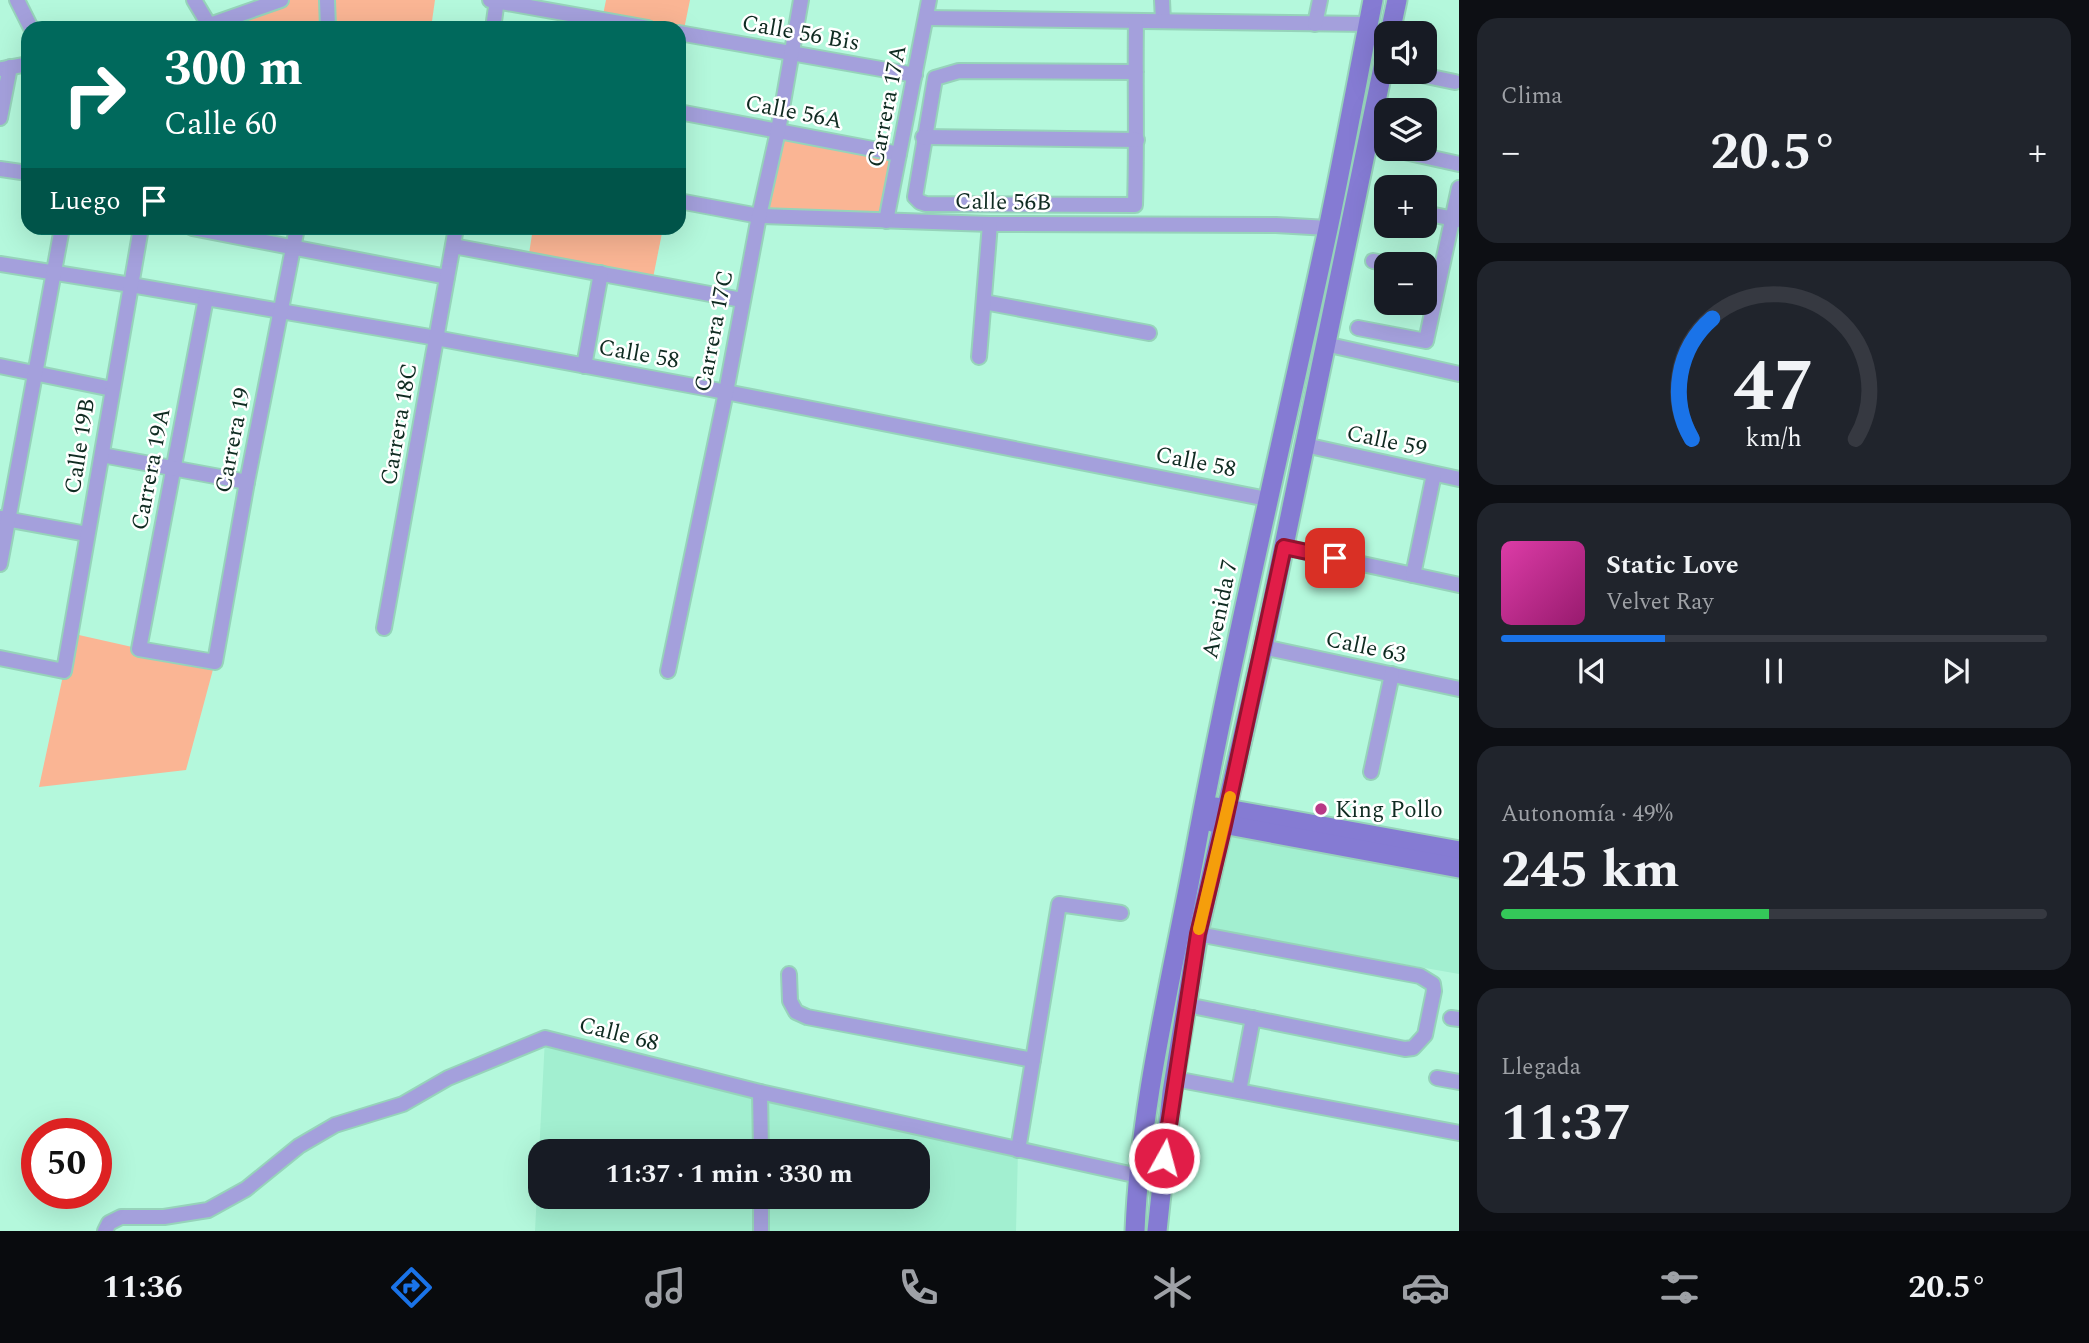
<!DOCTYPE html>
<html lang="es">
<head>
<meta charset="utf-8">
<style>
  body { margin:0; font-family:Spectral,serif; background:#20242c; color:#f1f3f6; height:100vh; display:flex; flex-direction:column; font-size:26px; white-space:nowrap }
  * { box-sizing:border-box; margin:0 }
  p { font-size:23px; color:#9ea1a6 }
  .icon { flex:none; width:38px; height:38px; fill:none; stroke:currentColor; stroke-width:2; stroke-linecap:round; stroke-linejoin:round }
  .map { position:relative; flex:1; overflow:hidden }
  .details { display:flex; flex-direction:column; gap:18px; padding:18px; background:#0d0f14; width:630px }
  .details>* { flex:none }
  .hud { position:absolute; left:21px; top:21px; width:665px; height:214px; border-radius:21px; box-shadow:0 7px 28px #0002; background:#00695c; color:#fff; overflow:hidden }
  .buttons { position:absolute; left:1374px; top:21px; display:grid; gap:14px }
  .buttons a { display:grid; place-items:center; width:63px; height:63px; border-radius:14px; background:#171b24; box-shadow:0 7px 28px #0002; font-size:35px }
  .speed { position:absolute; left:21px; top:1118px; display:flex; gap:14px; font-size:35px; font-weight:700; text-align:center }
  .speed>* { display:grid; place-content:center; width:91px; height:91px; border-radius:50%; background:#171b24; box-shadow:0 7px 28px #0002; line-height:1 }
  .speed .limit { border:10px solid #d22; background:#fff; color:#111 }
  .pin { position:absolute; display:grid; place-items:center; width:60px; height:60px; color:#fff; margin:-30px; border-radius:14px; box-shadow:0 4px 10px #0006 }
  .me { position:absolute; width:77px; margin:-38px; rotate:7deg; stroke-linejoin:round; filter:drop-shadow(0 0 5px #0008) }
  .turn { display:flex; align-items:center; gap:24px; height:147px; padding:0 28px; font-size:32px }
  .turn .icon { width:91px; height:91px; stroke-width:2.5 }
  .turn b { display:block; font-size:49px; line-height:60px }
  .then { display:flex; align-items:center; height:66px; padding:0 28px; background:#0003; gap:14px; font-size:26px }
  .big { font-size:52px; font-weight:700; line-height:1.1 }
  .details .widget { flex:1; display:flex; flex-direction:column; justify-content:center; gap:10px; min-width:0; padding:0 24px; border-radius:21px; background:#20242c }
  .details .dial { align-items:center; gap:0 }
  .dial svg { height:182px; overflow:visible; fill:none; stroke:#363941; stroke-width:7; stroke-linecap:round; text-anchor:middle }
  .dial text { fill:#f1f3f6; stroke:none }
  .song { display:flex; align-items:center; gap:21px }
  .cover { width:84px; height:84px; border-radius:10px; background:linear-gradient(135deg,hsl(320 70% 55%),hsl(320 70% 35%)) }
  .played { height:7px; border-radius:4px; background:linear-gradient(90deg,#1a73e8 30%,#363941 30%) }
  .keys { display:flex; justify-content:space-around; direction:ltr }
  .heat { display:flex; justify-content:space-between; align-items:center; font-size:38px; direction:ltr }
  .charge { height:10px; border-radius:5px; background:linear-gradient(90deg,#34c759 49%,#363941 0) }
  .trip { position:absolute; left:528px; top:1139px; width:402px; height:70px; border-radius:21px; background:#171b24; box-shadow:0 7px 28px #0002; font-weight:700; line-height:70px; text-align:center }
  .tabs { display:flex; height:112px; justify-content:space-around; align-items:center; background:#090b0e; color:#9ea1a6 }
  .tabs .icon { width:49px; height:49px }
  .tabs .on { color:#1a73e8 }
  .tabs b { font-size:32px; color:#f1f3f6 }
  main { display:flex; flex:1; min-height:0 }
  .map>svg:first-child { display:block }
  .built { fill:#a2efd0; fill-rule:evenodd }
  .green { fill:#fab594 }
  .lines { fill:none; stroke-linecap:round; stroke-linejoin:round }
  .minor-casing { stroke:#96d3ba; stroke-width:18 }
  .secondary-casing { stroke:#96d3ba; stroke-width:23 }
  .minor { stroke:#a4a0dc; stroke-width:14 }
  .secondary { stroke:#857bd3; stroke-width:19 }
  .route-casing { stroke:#92132f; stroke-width:18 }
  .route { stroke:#e11d48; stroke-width:12 }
  .slow { stroke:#f59e0b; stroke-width:12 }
  .poi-dot { fill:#b83986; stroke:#fff; stroke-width:2.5 }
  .labels { text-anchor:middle; stroke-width:5; stroke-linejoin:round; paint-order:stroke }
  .street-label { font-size:23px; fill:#0f2b21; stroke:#fff }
  .poi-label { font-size:23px; fill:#0f2b21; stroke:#fff; text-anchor:start }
</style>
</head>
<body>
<main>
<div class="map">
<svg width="1459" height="1231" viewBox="0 0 1459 1231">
  <rect width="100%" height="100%" fill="#b4f8dc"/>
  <g class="built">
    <path d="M 1231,837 L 1459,872 L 1459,974 L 1211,930 Z"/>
    <path d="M 545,1038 L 1018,1150 L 1016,1231 L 535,1231 ZM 541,1152 L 919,1152 L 919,1197 L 541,1197 Z"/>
  </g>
  <g class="green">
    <path d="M 281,0 L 435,0 L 431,28 L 201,28 Z"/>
    <path d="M 606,0 L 690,0 L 683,34 L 679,28 L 613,28 L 602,20 Z"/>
    <path d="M 778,131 L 899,154 L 886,221 L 759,216 Z"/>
    <path d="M 533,228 L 663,228 L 652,283 L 528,260 Z"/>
    <path d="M 70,633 L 150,651 L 215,662 L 186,770 L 39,787 L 64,671 Z"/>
  </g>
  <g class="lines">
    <defs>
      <g id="minor">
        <path d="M 17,0 L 31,28"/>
        <path d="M 194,0 L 209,25"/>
        <path d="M 327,0 L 328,28"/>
        <path d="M 490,0 L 648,28"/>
        <path d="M 1162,0 L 1163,21"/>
        <path d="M 926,18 L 1369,24"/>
        <path d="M 1136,21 C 1135,82 1137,143 1135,205 L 926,204 L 920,202 L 915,197 L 935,78 L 959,71 L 1136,72"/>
        <path d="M 1315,24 L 1320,0"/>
        <path d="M 201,28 L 281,0"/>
        <path d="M 493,28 L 497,0"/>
        <path d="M 679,33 L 915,75"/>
        <path d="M 2,69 L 28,64"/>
        <path d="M 1407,72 L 1455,82"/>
        <path d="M 679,112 L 899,154"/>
        <path d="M 0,118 L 10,67"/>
        <path d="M 923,137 L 1137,140"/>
        <path d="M 1391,149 L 1459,164"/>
        <path d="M 0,169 L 28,173"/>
        <path d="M 679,201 L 759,216 L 990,224 L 1276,225 L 1328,228"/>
        <path d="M 1383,205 L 1386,206"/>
        <path d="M 1424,213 L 1459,220"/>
        <path d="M 886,221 L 929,0"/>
        <path d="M 192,228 L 447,277"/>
        <path d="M 453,246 L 742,300"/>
        <path d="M 1373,261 L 1389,264"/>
        <path d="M 0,264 L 131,285 L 436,338 L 726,392 L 1267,499"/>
        <path d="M 1424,271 L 1440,274"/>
        <path d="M 206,298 L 139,649 L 215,662 L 247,482 L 297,228"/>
        <path d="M 984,302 L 1149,333"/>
        <path d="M 1358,328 L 1426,341 L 1459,188"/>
        <path d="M 1325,344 L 1459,374"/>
        <path d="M 979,357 L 990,224"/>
        <path d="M 0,366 L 112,389"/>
        <path d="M 584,366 L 601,273"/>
        <path d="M 1305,445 L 1459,479"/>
        <path d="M 102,455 L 247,482"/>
        <path d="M 0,518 L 87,534"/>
        <path d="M 1284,547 L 1459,585"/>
        <path d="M 0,564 L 62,228"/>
        <path d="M 1413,575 L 1434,474"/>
        <path d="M 384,628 L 456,228"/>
        <path d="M 1263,647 L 1459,689"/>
        <path d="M 0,658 L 64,671 L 141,228"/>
        <path d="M 668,671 L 726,392 L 759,216 L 778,131 L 801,0"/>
        <path d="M 1371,772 L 1392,674"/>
        <path d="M 789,974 L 790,1001 L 796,1012 L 807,1017 L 1033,1060"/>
        <path d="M 1187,1005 L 1405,1049 L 1413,1048 L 1425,1035 L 1434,991 L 1433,984 L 1420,976 L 1198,934"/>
        <path d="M 1451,1018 L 1459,1019"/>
        <path d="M 1437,1078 L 1459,1082"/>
        <path d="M 1175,1079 L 1459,1133"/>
        <path d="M 1239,1091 L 1253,1018"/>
        <path d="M 760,1092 L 761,1152"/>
        <path d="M 1018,1150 L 1059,904 L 1121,913"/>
        <path d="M 761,1197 L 761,1231"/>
        <path d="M 105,1231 L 109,1223 L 121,1217 L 164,1217 L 208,1210 L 246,1189 L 299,1146 L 335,1125 L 403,1104 L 448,1078 L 545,1038 L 760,1092 L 1161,1181"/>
      </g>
      <g id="secondary">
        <path d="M 1390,33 L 1397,0"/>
        <path d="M 1216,807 L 1459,851"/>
        <path d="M 1212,822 L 1459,868"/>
        <path d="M 1135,1231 C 1140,1105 1171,982 1194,858 C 1233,647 1283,439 1328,229 C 1344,153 1358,76 1373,0"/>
        <path d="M 1157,1231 L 1172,1092 L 1198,934 L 1263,647 L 1386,53"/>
      </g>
    </defs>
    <use href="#minor" class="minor-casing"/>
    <use href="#secondary" class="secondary-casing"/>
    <use href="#minor" class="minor"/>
    <use href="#secondary" class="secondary"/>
  </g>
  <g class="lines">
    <defs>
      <path id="route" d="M 1164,1158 L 1198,934 L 1224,825 L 1284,547 L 1335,558"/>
    </defs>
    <use href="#route" class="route-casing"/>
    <use href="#route" class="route"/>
    <path class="slow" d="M 1199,929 L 1230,797"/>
  </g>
  <circle class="poi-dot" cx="1321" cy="809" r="7"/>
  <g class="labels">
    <g class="street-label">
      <text transform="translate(801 32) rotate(10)" y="8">Calle 56 Bis</text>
      <text transform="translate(886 106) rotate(-79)" y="8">Carrera 17A</text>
      <text transform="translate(794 111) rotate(11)" y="8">Calle 56A</text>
      <text transform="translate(1003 201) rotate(1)" y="8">Calle 56B</text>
      <text transform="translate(713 331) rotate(-79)" y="8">Carrera 17C</text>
      <text transform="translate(639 353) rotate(10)" y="8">Calle 58</text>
      <text transform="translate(398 424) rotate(-80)" y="8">Carrera 18C</text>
      <text transform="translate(232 440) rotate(-79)" y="8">Carrera 19</text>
      <text transform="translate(1387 440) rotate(12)" y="8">Calle 59</text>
      <text transform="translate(79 446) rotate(-81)" y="8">Calle 19B</text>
      <text transform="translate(1196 461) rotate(11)" y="8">Calle 58</text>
      <text transform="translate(150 469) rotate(-79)" y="8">Carrera 19A</text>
      <text transform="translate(1219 609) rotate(-78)" y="8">Avenida 7</text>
      <text transform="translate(1366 646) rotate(12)" y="8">Calle 63</text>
      <text transform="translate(619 1033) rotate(14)" y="8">Calle 68</text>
    </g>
    <g class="poi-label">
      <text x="1335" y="817">King Pollo</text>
    </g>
  </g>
</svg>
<div class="buttons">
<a><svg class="icon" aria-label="sound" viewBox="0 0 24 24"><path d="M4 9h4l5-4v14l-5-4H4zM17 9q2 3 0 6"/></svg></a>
<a><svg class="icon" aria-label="layers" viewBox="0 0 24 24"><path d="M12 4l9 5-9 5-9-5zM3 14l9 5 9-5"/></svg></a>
<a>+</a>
<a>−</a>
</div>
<div class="speed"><div class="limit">50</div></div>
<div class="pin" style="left:1335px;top:558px;background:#d93025"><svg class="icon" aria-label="arrive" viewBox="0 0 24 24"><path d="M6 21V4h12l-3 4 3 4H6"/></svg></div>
<svg class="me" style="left:1164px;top:1158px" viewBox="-20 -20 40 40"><circle r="17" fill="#e11d48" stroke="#fff" stroke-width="3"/><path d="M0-11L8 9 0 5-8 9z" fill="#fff"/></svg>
<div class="trip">11:37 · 1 min · 330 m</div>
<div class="hud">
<div class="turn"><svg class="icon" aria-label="right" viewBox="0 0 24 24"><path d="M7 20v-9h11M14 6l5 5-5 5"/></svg><div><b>300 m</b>Calle 60</div></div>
<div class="then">Luego<svg class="icon" aria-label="arrive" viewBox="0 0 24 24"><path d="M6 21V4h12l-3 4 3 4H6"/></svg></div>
</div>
</div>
<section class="details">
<div class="widget"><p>Clima</p>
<div class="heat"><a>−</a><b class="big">20.5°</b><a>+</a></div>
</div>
<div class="widget dial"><svg viewBox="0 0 100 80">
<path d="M14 69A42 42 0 1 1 86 69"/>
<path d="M14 69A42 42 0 0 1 23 16" stroke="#1a73e8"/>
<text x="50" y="56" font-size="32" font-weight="700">47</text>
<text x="50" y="72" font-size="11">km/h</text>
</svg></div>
<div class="widget">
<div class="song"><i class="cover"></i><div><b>Static Love</b><p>Velvet Ray</p></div></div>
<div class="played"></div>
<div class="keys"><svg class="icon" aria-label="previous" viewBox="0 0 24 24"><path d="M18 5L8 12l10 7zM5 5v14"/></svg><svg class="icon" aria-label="pause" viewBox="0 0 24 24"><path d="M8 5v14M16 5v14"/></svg><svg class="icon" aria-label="next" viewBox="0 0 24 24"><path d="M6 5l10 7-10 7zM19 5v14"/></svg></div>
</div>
<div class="widget"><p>Autonomía · 49%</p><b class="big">245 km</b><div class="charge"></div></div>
<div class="widget"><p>Llegada</p><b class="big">11:37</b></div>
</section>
</main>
<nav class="tabs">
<b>11:36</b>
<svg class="icon on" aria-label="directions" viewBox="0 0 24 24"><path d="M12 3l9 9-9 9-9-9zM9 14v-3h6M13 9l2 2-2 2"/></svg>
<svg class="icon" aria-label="music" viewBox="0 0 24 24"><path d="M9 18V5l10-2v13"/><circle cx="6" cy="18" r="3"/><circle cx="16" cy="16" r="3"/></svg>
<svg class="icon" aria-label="phone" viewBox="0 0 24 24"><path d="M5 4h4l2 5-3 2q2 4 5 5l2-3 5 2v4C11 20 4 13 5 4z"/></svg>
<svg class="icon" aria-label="climate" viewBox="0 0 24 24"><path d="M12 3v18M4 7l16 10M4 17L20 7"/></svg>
<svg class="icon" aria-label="car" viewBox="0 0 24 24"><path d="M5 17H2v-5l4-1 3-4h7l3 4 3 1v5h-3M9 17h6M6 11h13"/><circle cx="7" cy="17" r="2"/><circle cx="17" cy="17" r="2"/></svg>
<svg class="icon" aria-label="filters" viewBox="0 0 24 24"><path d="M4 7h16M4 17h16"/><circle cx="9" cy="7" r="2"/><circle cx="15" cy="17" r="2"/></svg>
<b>20.5°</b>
</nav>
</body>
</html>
